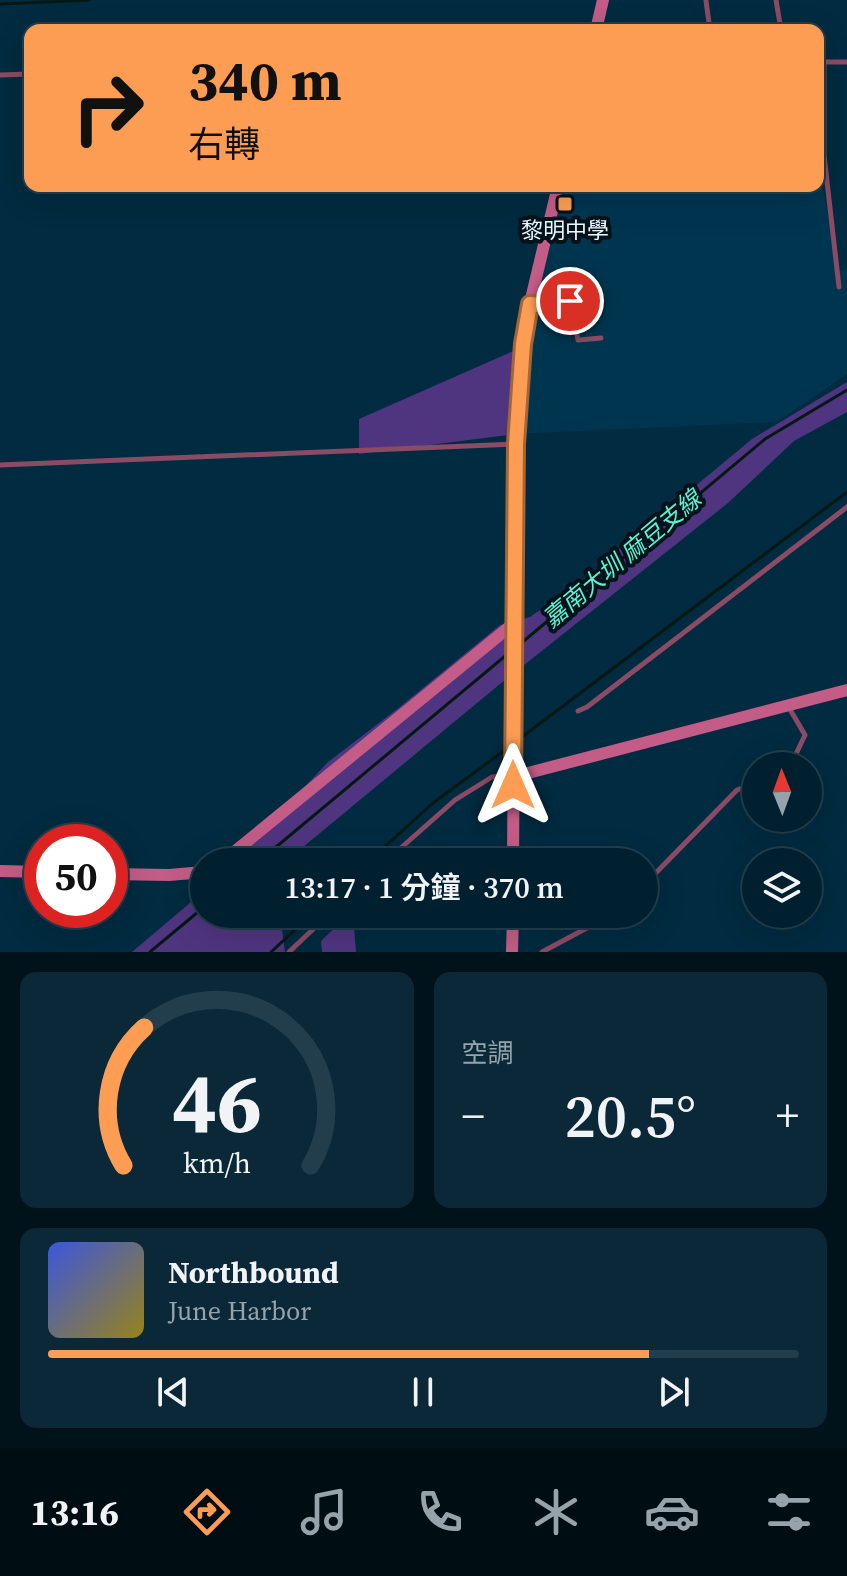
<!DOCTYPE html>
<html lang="zh-TW">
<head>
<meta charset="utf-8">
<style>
  body { margin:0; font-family:"Source Serif 4","Noto Sans TC",serif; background:#0a2838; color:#f1f3f6; height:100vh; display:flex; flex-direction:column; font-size:30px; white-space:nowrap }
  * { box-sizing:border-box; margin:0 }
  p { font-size:26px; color:#95a3ab }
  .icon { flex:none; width:44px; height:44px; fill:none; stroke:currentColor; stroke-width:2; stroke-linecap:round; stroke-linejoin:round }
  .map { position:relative; height:952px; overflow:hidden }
  .drawer { display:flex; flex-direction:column; gap:20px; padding:20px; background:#00121a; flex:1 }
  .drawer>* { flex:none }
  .banner { position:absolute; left:24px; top:24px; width:800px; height:168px; border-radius:16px; box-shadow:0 8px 32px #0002,0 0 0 2px #223e4c; background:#fc9d53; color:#111; overflow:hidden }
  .needle { width:52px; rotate:359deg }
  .fabs { position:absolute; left:742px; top:752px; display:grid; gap:16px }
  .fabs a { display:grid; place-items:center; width:80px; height:80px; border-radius:50%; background:#002030; box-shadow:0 8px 32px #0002,0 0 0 2px #223e4c; font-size:40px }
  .speed { position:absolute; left:24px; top:824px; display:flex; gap:16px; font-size:40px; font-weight:700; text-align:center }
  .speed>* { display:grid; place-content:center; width:104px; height:104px; border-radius:50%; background:#002030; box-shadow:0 8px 32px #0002,0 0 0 2px #223e4c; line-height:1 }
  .speed .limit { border:12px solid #d22; background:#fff; color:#111 }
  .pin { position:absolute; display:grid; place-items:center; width:68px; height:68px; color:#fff; margin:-34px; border:4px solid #fff; border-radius:50%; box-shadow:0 2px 8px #0007 }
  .me { position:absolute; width:88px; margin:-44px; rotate:0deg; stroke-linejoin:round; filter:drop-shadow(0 0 6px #0008) }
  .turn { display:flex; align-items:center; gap:28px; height:168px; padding:0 32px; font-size:36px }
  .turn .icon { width:104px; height:104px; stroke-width:2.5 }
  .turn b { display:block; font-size:56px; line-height:68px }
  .big { font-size:60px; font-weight:600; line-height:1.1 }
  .drawer .widget { flex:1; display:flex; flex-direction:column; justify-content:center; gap:12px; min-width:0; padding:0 28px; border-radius:16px; background:#0a2838 }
  .drawer .dial { align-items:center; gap:0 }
  .dial svg { height:208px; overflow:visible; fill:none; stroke:#223e4c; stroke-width:7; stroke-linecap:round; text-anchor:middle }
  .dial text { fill:#f1f3f6; stroke:none }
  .song { display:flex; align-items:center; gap:24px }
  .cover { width:96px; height:96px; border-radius:12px; background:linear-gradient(135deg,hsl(230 70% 55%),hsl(50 70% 35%)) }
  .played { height:8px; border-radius:4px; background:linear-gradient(90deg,#fc9d53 80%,#223e4c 80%) }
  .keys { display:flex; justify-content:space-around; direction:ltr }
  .heat { display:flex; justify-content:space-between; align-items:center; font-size:44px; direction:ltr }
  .drawer .tiles { flex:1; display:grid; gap:20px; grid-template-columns:1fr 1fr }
  .widget:last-child { grid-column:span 2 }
  .trip { position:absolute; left:190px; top:848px; width:468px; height:80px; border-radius:40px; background:#002030; box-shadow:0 8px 32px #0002,0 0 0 2px #223e4c; font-weight:600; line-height:80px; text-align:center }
  .menu { display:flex; height:128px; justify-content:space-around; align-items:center; background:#000d13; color:#95a3ab }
  .menu .icon { width:56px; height:56px }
  .menu .current { color:#fc9d53 }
  .menu b { font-size:36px; color:#f1f3f6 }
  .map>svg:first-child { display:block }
  .built { fill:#00354f }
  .green { fill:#4f357f }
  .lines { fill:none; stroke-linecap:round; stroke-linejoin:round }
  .stream { stroke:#051914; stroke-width:3 }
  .lane { stroke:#8b4b64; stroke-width:5 }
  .secondary { stroke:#c35c86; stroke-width:12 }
  .route-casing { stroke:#a46636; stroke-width:20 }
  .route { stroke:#fc9d53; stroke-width:14 }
  .poi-dot { fill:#fc9d53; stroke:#03121b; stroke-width:3 }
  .labels { text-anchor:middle; stroke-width:8; stroke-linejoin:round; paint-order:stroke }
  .poi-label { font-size:22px; fill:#eaf7ff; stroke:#03121b }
  .water-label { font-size:24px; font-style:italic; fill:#58f4d4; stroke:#03121b }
</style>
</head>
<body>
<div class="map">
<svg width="847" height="952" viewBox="0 0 847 952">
  <rect width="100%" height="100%" fill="#002b40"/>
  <path class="built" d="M 818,161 L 838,271 L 847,269 L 847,374 L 777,422 L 516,434 L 520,348 L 565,186 L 818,186 Z"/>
  <g class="green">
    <path d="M 520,348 L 516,434 L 359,454 L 359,419 Z"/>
    <path d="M 847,382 L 847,412 L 794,441 L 728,503 L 500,684 L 285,862 L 234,862 L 328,762 L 396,710 L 500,625 L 530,617 L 581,581 L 752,439 Z"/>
    <path d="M 204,891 L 204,914 L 280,914 L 285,952 L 132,952 Z"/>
    <path d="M 349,914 L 353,914 L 356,952 L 322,952 L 321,941 Z"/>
  </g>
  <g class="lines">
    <g class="stream">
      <path d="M 0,4 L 90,0"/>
      <path d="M 519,645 L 765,439 L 847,390"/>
      <path d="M 518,740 L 847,492"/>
      <path d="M 258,862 L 510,652"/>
      <path d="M 368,862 L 433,803 L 509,747"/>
      <path d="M 150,952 L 204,907"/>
      <path d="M 271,952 L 312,914"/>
    </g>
    <g class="lane">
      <path d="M 776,0 L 781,30"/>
      <path d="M 706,1 L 710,30"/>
      <path d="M 0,75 L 30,74"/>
      <path d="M 839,287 L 824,155 L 824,62 L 847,62"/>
      <path d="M 531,304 L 542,305 L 570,301 L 578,340 L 601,338"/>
      <path d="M 0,465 L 515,444"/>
      <path d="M 788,706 L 805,735 L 796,754 L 797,766"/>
      <path d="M 578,711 L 587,707 L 847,507"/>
      <path d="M 385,862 L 455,800 L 492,777 L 512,775"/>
      <path d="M 644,885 L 737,790 L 753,784 L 756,786"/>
      <path d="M 289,952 L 329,914"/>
      <path d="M 542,952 L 613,914"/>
    </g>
    <g class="secondary">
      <path d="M 596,30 L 603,0"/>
      <path d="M 513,774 L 528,773 L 847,690"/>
      <path d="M 222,862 L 513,624"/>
      <path d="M 513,862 L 516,444 L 526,320 L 558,186"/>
      <path d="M 0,871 L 42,872"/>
      <path d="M 110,874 L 169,875 L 204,872"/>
      <path d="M 512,952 L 513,914"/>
    </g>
  </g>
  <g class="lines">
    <defs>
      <path id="route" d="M 513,785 L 516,444 L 523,344 L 530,304 L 542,305 L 570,301"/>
    </defs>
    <use href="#route" class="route-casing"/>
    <use href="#route" class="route"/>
  </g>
  <rect class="poi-dot" x="557" y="196" width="16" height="16" rx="4"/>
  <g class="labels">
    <g class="poi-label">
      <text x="565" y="238">黎明中學</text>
    </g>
    <g class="water-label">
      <text transform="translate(622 559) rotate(-40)" y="8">嘉南大圳 麻豆支線</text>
    </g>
  </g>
</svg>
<div class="fabs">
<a><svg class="needle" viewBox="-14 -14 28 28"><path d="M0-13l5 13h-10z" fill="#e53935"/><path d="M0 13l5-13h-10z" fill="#95a3ab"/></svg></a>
<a><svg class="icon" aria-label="layers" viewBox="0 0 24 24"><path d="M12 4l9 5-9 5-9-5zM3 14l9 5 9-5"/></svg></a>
</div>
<div class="speed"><div class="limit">50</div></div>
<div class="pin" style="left:570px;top:301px;background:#d93025"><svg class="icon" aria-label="arrive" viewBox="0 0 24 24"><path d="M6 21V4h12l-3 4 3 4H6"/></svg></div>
<svg class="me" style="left:513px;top:785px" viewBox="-20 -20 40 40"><path d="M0-17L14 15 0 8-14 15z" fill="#fc9d53" stroke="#fff" stroke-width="4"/></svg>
<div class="trip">13:17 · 1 分鐘 · 370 m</div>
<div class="banner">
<div class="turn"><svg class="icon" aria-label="right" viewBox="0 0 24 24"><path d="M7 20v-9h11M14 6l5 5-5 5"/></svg><div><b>340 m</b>右轉</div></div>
</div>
</div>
<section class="drawer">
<div class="tiles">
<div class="widget dial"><svg viewBox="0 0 100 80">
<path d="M14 69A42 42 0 1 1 86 69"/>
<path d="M14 69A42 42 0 0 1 22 16" stroke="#fc9d53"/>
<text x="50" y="56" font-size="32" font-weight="700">46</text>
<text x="50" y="72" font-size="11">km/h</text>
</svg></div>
<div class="widget"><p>空調</p>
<div class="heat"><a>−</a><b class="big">20.5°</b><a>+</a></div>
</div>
<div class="widget">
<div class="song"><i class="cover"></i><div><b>Northbound</b><p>June Harbor</p></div></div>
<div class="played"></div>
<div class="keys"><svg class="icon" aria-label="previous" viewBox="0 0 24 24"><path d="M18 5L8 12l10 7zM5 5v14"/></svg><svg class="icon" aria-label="pause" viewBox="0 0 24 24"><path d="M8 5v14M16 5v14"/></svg><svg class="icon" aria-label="next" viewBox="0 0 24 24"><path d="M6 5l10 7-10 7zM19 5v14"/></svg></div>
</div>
</div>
</section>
<nav class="menu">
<b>13:16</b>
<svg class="icon current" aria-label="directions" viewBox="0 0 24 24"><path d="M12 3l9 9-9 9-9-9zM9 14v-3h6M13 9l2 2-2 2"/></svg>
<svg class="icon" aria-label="music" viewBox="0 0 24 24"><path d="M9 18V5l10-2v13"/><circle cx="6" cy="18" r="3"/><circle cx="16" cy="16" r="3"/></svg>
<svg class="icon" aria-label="phone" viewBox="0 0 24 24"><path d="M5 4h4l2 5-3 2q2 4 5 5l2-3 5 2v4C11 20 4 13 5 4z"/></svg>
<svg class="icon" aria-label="climate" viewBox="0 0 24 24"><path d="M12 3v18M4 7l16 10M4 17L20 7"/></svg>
<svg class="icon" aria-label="car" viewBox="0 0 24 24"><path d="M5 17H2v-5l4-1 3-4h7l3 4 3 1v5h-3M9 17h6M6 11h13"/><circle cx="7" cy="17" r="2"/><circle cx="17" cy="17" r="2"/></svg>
<svg class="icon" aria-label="filters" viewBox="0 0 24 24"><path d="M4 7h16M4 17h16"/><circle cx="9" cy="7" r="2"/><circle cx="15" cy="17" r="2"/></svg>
</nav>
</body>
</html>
